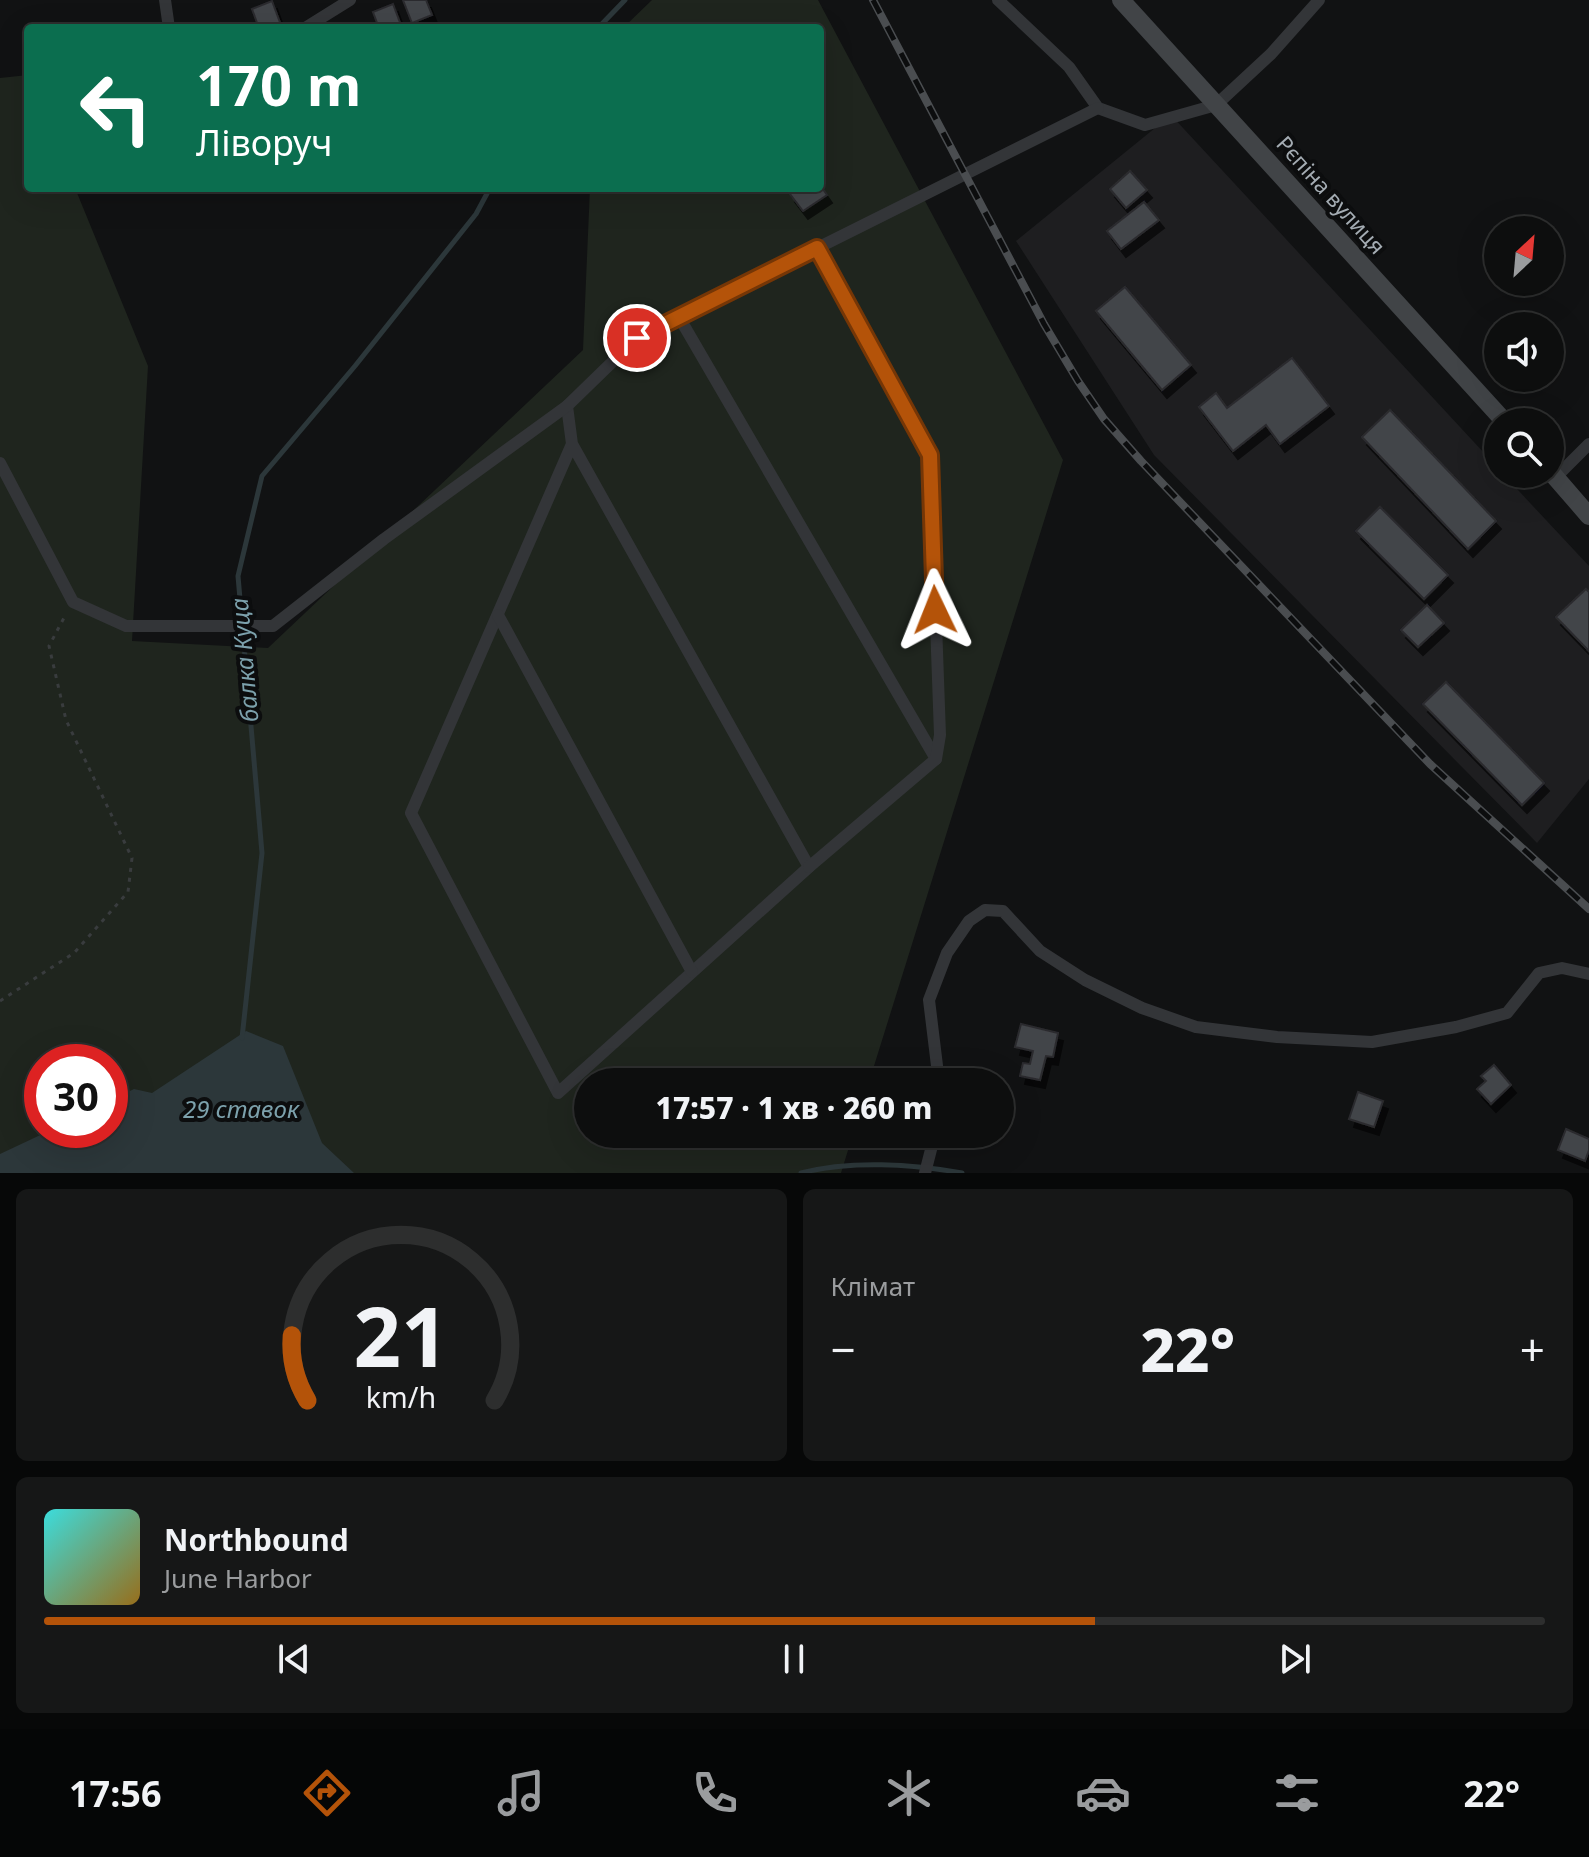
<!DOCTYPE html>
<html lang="uk">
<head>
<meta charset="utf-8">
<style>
  body { margin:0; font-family:"Noto Sans",sans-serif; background:#161717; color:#f1f3f6; height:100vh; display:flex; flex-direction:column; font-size:30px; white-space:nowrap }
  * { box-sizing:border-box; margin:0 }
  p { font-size:26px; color:#9a9c9e }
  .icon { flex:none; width:44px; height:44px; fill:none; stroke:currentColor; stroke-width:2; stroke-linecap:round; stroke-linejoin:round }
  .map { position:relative; height:1173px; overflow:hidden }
  .details { display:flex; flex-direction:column; gap:16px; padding:16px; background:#070808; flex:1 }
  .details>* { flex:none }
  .banner { position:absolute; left:24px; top:24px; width:800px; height:168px; border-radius:8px; box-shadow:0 8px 32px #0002,0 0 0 2px #2d2e2e; background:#0b6e4f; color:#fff; overflow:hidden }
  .needle { width:52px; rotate:26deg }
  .fabs { position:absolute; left:1484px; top:216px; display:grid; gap:16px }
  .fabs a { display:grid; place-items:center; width:80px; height:80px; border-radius:50%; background:#0d0e0e; box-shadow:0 8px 32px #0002,0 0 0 2px #2d2e2e; font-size:40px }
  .speed { position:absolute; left:24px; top:1044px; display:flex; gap:16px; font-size:40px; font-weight:700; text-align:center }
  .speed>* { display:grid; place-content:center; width:104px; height:104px; border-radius:50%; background:#0d0e0e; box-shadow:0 8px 32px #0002,0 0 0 2px #2d2e2e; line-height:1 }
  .speed .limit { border:12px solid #d22; background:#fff; color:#111 }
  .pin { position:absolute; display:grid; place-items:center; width:68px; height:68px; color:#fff; margin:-34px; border:4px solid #fff; border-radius:50%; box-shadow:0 2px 8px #0007 }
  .me { position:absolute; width:88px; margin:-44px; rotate:358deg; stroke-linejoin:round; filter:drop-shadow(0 0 6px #0008) }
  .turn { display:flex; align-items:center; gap:28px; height:168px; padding:0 40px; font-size:36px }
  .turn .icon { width:104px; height:104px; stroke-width:2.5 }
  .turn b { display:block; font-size:56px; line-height:68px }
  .big { font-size:60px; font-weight:800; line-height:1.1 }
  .details .widget { flex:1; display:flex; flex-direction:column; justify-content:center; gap:12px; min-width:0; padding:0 28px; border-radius:12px; background:#161717 }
  .details .dial { align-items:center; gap:0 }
  .dial svg { height:208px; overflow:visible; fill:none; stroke:#2d2e2e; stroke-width:7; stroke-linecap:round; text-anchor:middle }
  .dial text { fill:#f1f3f6; stroke:none }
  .song { display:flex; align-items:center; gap:24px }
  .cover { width:96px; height:96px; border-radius:12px; background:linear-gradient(135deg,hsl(180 70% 55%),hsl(40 70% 35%)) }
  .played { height:8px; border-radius:4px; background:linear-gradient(90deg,#b45309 70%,#2d2e2e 70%) }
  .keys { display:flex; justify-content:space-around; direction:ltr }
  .heat { display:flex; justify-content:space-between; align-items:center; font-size:44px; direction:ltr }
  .details .tiles { flex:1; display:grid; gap:16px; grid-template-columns:1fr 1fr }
  .widget:last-child { grid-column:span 2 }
  .trip { position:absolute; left:574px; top:1068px; width:440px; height:80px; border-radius:40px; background:#0d0e0e; box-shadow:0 8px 32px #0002,0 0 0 2px #2d2e2e; font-weight:800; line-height:80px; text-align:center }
  .menu { display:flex; height:128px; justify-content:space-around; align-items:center; background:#050606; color:#9a9c9e }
  .menu .icon { width:56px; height:56px }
  .menu .active { color:#b45309 }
  .menu b { font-size:36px; color:#f1f3f6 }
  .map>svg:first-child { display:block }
  .built { fill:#1e1e20 }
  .green { fill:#1f251e; fill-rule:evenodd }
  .water { fill:#2c373a }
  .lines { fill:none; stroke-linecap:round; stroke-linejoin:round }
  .stream { stroke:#2c373a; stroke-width:5 }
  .building { fill:#434549; stroke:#2c2c2f; stroke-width:2; filter:url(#shadow) }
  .path { stroke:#393c3e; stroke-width:3; stroke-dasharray:4 6; stroke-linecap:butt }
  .street { stroke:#333538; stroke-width:12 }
  .secondary { stroke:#414447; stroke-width:18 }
  .rail-casing { stroke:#4a4d50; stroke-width:8 }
  .rail { stroke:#0c0d0e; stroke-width:5; stroke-dasharray:15; stroke-linecap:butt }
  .route-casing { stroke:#753606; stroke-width:20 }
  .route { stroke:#b45309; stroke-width:14 }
  .labels { text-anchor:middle; stroke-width:8; stroke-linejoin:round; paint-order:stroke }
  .street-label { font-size:22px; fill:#a4acb3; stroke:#0c0d0e }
  .water-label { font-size:24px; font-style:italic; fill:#7ca1ac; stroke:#0c0d0e }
</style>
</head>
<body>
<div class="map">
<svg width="1589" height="1173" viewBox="0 0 1589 1173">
  <defs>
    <filter id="shadow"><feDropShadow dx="5" dy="8" stdDeviation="0" flood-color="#0009"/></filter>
  </defs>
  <rect width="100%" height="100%" fill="#111213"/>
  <path class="built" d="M 1171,115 L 1498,468 L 1498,474 L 1503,474 L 1589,566 L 1589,779 L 1537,843 L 1154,455 L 1016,241 Z"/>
  <path class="green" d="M 652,0 L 818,0 L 1063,460 L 869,1082 L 588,1082 L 588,1134 L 853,1134 L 841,1173 L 0,1173 L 0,78 L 28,75 L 28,188 L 75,188 L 148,366 L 132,641 L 268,648 L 583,350 L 590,188 L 820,188 L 820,28 L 623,28 ZM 42,1062 L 110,1062 L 110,1130 L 42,1130 Z"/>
  <path class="water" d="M 246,1031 L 283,1046 L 322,1143 L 354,1173 L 0,1173 L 0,1154 L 51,1130 L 110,1130 L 110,1101 L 134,1089 L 152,1093 Z"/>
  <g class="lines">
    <g class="stream">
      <path d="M 598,28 L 625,0"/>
      <path d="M 242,1038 L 262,853 L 238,576 L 262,476 L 355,366 L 476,214 L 490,188"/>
      <path d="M 801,1173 C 850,1160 913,1164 962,1173"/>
    </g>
  </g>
  <g class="building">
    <path d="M 403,0 L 426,0 L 432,15 L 412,23 Z"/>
    <path d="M 272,1 L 282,28 L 259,28 L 252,9 Z"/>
    <path d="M 393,4 L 402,28 L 379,28 L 373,12 Z"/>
    <path d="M 1130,171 L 1147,190 L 1126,208 L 1110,189 Z"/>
    <path d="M 820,185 L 827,195 L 803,211 L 790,194 L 799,188 L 820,188 Z"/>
    <path d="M 1144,202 L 1159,220 L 1121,249 L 1107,231 Z"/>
    <path d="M 1125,287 L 1191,365 L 1162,390 L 1096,311 Z"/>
    <path d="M 1292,358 L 1329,406 L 1280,444 L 1266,425 L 1233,451 L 1199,407 L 1216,393 L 1227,408 Z"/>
    <path d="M 1390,410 L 1496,521 L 1468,549 L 1362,437 Z"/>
    <path d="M 1380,507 L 1448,575 L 1424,599 L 1356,531 Z"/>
    <path d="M 1586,589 L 1589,592 L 1589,651 L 1556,617 Z"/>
    <path d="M 1427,605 L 1444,623 L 1418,647 L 1401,630 Z"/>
    <path d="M 1446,682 L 1544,783 L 1522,805 L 1423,704 Z"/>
    <path d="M 1021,1024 L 1058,1033 L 1053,1057 L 1046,1056 L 1040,1080 L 1020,1076 L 1023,1063 L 1030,1064 L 1033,1051 L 1015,1047 Z"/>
    <path d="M 1494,1065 L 1511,1085 L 1491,1104 L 1477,1089 L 1486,1081 L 1481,1076 Z"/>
    <path d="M 1358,1092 L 1383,1101 L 1374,1127 L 1349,1119 Z"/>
    <path d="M 1566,1129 L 1589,1139 L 1589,1150 L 1585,1161 L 1558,1150 Z"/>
  </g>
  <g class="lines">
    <path class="path" d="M 0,1001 L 74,953 L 128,892 L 132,858 L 66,720 L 49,646 L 66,614"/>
    <g class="street">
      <path d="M 165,0 L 169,28"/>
      <path d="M 998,0 L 1069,67 L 1098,108 L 1145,125 L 1216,105 L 1271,54 L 1319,0"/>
      <path d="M 305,28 L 350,0"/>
      <path d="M 679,317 L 936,759"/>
      <path d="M 567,406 L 572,444 L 809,867 L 558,1093 L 411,813 L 572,444"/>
      <path d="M 0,463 L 73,602 L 126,626 L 273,626 L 384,539 L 567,406 L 637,338 L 1098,108"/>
      <path d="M 1556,477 L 1589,444"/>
      <path d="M 498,615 L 692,972"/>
      <path d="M 809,867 L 936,759 L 940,735 L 930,455 L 817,248"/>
      <path d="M 939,1082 L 929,1000 L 947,953 L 969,921 L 985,910 L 1003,911 L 1040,951 L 1085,980 L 1142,1008 L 1196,1027 L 1277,1037 L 1372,1042 L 1456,1027 L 1507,1013 L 1539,973 L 1562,968 L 1589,974"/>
      <path d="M 925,1173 L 935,1134"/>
    </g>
    <g class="secondary">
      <path d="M 1121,0 L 1505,422"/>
      <path d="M 1550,471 L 1589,516"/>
    </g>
    <defs>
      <path id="rail" d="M 873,0 L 1044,324 L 1078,381 L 1104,419 L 1141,461 L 1430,764 L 1589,909"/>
    </defs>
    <use href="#rail" class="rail-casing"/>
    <use href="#rail" class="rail"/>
  </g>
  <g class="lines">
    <defs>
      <path id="route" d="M 637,338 L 817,248 L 930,455 L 935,610"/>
    </defs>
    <use href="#route" class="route-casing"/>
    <use href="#route" class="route"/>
  </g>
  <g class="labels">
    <g class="street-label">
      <text transform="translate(1331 195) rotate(48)" y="8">Рєпіна вулиця</text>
    </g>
    <g class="water-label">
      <text transform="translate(245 660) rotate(-95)" y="8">балка Куца</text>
      <text x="241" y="1118">29 ставок</text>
    </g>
  </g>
</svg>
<div class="fabs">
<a><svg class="needle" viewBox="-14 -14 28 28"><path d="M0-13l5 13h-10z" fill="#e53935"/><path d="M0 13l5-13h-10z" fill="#9a9c9e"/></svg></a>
<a><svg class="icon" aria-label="sound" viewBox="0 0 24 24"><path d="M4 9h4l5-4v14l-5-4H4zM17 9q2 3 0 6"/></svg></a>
<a><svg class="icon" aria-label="search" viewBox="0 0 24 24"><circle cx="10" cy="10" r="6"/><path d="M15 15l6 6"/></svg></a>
</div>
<div class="speed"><div class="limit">30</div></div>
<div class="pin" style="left:637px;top:338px;background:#d93025"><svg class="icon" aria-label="arrive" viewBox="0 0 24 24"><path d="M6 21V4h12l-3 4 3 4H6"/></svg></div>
<svg class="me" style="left:935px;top:610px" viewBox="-20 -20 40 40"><path d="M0-17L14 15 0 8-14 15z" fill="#b45309" stroke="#fff" stroke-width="4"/></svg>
<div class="trip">17:57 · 1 хв · 260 m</div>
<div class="banner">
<div class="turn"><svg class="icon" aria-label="left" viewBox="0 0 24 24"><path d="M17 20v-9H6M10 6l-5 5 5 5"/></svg><div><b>170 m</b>Ліворуч</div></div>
</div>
</div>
<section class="details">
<div class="tiles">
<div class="widget dial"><svg viewBox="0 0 100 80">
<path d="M14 69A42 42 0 1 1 86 69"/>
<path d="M14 69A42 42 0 0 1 8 44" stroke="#b45309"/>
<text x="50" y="56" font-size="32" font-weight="700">21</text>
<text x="50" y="72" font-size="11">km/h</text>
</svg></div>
<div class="widget"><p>Клімат</p>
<div class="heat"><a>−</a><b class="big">22°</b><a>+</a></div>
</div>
<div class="widget">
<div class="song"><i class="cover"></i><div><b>Northbound</b><p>June Harbor</p></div></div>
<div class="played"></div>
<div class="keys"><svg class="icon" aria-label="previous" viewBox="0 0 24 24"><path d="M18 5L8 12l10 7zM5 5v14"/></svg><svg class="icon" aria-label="pause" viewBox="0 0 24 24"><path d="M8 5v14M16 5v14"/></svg><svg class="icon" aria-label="next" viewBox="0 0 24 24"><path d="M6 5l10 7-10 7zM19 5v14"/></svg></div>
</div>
</div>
</section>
<nav class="menu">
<b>17:56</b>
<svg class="icon active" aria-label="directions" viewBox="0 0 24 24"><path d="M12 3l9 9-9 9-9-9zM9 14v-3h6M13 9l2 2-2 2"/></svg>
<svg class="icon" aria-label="music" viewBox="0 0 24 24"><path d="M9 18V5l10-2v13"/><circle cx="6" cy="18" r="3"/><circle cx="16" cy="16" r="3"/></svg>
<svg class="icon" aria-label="phone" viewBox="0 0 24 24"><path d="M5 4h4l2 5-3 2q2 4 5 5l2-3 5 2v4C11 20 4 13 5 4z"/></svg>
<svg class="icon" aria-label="climate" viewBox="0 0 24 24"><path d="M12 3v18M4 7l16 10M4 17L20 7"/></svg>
<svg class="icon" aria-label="car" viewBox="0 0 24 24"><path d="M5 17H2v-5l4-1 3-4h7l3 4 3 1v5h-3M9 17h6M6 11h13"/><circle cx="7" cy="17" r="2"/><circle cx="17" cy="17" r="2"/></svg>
<svg class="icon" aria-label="filters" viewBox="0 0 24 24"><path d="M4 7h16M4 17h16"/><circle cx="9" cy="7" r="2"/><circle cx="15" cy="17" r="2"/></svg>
<b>22°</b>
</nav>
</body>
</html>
